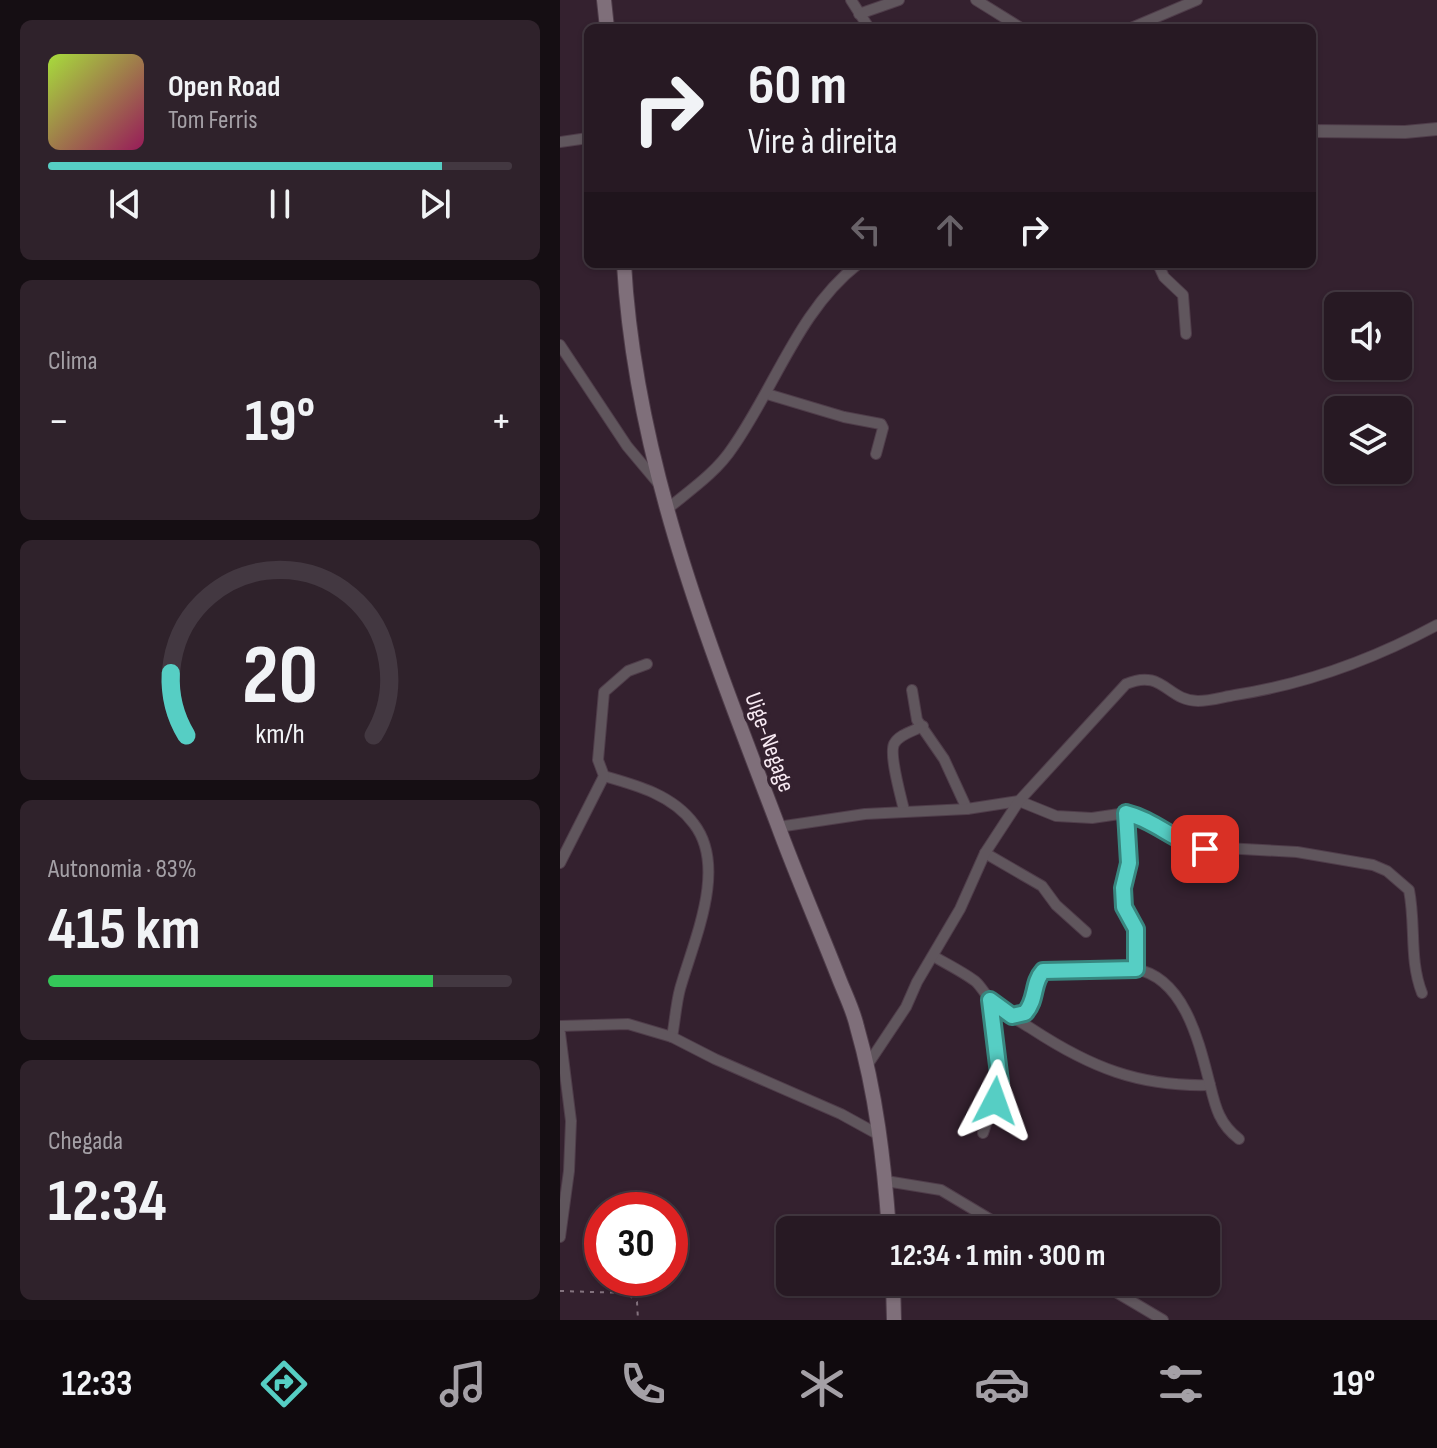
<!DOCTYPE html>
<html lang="pt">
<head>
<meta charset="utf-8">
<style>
  body { margin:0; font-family:"Sofia Sans Condensed",sans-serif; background:#2f222b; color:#f1f3f6; height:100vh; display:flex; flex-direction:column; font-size:30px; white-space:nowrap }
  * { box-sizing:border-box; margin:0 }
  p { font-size:26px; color:#a4a0a6 }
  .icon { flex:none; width:44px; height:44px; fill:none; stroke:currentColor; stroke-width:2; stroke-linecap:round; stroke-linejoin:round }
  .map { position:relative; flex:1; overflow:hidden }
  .side { display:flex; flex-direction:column; gap:20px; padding:20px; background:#150e13; width:560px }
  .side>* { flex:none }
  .hud { position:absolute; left:24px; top:24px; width:732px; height:244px; border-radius:12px; box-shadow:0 2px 6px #0004,0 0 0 2px #433841; background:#271923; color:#f1f3f6; overflow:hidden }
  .fabs { position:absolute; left:764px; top:292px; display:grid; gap:16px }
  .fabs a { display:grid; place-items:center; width:88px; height:88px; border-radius:12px; background:#271923; box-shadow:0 2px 6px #0004,0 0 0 2px #433841; font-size:40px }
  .speed { position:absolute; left:24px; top:1192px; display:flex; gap:16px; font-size:40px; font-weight:700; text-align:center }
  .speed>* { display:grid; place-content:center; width:104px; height:104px; border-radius:50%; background:#271923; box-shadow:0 2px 6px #0004,0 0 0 2px #433841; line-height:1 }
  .speed .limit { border:12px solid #d22; background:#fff; color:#111 }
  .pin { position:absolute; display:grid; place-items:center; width:68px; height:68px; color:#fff; margin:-34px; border-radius:16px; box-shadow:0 4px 12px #0006 }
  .me { position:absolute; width:88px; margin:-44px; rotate:4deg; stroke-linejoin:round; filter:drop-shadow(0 0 6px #0008) }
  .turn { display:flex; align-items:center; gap:28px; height:168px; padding:0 32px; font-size:36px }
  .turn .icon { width:104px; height:104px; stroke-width:2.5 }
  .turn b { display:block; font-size:56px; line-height:68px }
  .lanes { display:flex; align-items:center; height:76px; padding:0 32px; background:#0003; justify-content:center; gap:40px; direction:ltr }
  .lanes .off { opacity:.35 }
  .big { font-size:60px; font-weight:700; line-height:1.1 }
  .side .tile { flex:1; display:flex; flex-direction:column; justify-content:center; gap:12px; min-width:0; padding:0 28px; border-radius:12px; background:#2f222b }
  .side .dial { align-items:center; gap:0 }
  .dial svg { height:208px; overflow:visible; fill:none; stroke:#433841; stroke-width:7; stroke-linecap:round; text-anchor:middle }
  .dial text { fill:#f1f3f6; stroke:none }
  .song { display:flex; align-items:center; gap:24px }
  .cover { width:96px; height:96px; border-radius:12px; background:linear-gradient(135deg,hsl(80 70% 55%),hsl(330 70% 35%)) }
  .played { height:8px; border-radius:4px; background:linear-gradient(90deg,#56cec4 85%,#433841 85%) }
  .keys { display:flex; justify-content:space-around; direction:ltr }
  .heat { display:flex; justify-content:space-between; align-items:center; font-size:44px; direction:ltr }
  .charge { height:12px; border-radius:6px; background:linear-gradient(90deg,#34c759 83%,#433841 0) }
  .trip { position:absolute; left:216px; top:1216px; width:444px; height:80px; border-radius:12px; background:#271923; box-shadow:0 2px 6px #0004,0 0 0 2px #433841; font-weight:700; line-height:80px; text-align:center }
  .tabs { display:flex; height:128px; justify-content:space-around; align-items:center; background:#100a0e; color:#a4a0a6 }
  .tabs .icon { width:56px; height:56px }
  .tabs .active { color:#56cec4 }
  .tabs b { font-size:36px; color:#f1f3f6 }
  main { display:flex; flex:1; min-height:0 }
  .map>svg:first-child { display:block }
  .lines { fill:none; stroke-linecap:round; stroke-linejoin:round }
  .minor-casing { stroke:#4f3d4a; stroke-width:12 }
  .tertiary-casing { stroke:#4f3d4a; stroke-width:14 }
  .secondary-casing { stroke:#4f3d4a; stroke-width:16 }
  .path { stroke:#83727e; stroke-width:2; stroke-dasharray:4 6; stroke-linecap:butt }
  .minor { stroke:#60565d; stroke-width:10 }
  .tertiary { stroke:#60565d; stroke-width:12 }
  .secondary { stroke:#7f6f7a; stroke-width:14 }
  .route-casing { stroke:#38867f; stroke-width:20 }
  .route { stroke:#56cec4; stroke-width:14 }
  .labels { text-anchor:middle; stroke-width:7; stroke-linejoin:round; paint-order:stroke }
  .street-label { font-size:24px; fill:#f8eaf3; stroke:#34212f }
</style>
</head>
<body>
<main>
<section class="side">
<div class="tile">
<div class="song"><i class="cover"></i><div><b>Open Road</b><p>Tom Ferris</p></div></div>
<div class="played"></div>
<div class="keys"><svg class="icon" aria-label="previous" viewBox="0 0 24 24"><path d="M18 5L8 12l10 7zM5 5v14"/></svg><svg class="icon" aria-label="pause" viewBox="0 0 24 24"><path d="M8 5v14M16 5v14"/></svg><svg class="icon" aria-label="next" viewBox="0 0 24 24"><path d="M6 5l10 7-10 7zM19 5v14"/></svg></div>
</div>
<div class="tile"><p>Clima</p>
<div class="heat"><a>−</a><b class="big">19°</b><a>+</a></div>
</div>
<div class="tile dial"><svg viewBox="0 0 100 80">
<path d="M14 69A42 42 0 1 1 86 69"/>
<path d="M14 69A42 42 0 0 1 8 45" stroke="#56cec4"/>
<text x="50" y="56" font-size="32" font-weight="700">20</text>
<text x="50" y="72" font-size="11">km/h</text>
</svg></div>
<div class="tile"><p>Autonomia · 83%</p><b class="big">415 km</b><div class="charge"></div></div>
<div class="tile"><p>Chegada</p><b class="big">12:34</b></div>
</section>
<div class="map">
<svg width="877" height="1320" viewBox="0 0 877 1320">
  <rect width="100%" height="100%" fill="#34212f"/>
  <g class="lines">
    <defs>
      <g id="minor">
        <path d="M 291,0 L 309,28"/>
        <path d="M 416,0 L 461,28"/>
        <path d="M 299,14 L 339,0"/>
        <path d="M 571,28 L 637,0"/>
        <path d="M 0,142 L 28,138"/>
        <path d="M 598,264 L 604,277 L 623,295 L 626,334"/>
        <path d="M 0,345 L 67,446 L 98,483"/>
        <path d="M 207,394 L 284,417 L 321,424 L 323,428 L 316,454"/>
        <path d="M 106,510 C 129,491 156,473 173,447 C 215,387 239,310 298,264"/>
        <path d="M 352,690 L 357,720 L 384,759 L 407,809"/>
        <path d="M 44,776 C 76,785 113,795 134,824 C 168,868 133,942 120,989 C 116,1004 115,1021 112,1037"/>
        <path d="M 344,810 C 341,797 329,755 334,744 C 339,734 354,731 363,726"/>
        <path d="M 566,813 L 569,863 L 563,888 L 564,907 L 576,929 L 576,969"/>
        <path d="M 218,827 L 305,814 L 407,809 L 459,801 L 496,816 L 532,818 L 566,813 L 582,817 L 628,846 L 737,852 L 813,865 L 827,871 L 849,890 C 856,925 849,960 862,993"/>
        <path d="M 425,853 L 482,886 L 496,905 L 526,932"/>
        <path d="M 0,863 L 44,776 L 38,760 L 44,692 L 68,671 L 87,664"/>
        <path d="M 373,956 C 387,964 403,972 415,981 C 422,987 425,995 431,1000 C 442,1012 458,1020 472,1029 C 530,1067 579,1087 650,1085"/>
        <path d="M 452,1016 C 488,1008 465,971 490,969 C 501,968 514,972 526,972 C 541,971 560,967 575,969 C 624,977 639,1042 649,1081 C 655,1105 658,1123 679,1139"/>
        <path d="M 0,1026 L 68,1024 L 112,1037 L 155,1059 L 281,1114 L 321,1136"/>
        <path d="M 0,1033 L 11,1121 L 9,1171 L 0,1237"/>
        <path d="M 306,1067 L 346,1007 L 357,982 L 400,909 L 425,853 L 459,801 L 566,684 C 603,668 607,701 638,701 C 650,701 663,697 675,695 C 746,684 814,659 877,625"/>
        <path d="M 423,1133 L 440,1082 L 430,1000"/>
        <path d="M 326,1181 L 381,1190 L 448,1230"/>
        <path d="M 539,1282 L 603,1320"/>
      </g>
      <path id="tertiary" d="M 752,131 L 845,132 L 877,129"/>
      <g id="secondary">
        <path d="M 44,0 L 47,28"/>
        <path d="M 64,264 C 75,460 148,642 217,823 C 236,875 258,925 278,976 C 284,992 293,1009 297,1027 C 316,1093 324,1161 329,1230"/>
        <path d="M 333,1282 L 334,1320"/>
      </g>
    </defs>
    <use href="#minor" class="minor-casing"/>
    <use href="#tertiary" class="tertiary-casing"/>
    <use href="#secondary" class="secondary-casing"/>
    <path class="path" d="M 0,1291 L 67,1293 L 77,1302 L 78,1320"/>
    <use href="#minor" class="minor"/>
    <use href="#tertiary" class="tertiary"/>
    <use href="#secondary" class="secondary"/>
  </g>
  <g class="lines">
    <defs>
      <path id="route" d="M 435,1101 L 440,1082 L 430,1000 L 452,1016 L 465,1013 C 477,1000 472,983 483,971 L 576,969 L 576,929 L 564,907 L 563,888 L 569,863 L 566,813 C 595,820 616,843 645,849"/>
    </defs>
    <use href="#route" class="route-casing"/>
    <use href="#route" class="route"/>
  </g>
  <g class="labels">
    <g class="street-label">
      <text transform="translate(210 742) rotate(70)" y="8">Uige-Negage</text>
    </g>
  </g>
</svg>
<div class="fabs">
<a><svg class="icon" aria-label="sound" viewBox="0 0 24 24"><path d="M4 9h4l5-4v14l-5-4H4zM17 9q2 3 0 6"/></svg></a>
<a><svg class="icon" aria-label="layers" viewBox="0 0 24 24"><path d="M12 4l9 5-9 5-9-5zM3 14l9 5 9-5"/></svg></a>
</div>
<div class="speed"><div class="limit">30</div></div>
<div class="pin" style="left:645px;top:849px;background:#d93025"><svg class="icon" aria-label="arrive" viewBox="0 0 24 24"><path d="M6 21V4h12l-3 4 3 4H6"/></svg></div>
<svg class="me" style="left:435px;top:1101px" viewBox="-20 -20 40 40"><path d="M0-17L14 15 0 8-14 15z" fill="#56cec4" stroke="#fff" stroke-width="4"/></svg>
<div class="trip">12:34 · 1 min · 300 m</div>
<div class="hud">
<div class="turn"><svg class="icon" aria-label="right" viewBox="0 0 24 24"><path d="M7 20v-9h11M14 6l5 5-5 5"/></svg><div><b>60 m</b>Vire à direita</div></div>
<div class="lanes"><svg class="icon off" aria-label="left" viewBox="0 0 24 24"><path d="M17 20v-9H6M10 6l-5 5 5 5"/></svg><svg class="icon off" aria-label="ahead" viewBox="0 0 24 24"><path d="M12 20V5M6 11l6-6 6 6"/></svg><svg class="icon" aria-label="right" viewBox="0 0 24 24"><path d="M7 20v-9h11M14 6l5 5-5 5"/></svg></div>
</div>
</div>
</main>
<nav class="tabs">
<b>12:33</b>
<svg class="icon active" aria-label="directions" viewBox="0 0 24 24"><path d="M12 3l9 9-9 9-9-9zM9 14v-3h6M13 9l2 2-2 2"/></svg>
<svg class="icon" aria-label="music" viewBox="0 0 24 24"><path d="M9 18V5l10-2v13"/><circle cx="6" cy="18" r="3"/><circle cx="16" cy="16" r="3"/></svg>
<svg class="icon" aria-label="phone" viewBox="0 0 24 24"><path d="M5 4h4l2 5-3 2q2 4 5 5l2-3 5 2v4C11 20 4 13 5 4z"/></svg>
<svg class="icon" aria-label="climate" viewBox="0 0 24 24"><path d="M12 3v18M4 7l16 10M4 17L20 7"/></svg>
<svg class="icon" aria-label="car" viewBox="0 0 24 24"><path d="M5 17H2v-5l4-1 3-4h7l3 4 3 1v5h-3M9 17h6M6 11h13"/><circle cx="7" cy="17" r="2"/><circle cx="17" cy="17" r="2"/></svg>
<svg class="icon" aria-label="filters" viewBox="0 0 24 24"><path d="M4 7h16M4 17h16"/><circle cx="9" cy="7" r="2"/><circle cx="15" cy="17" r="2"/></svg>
<b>19°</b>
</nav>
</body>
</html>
